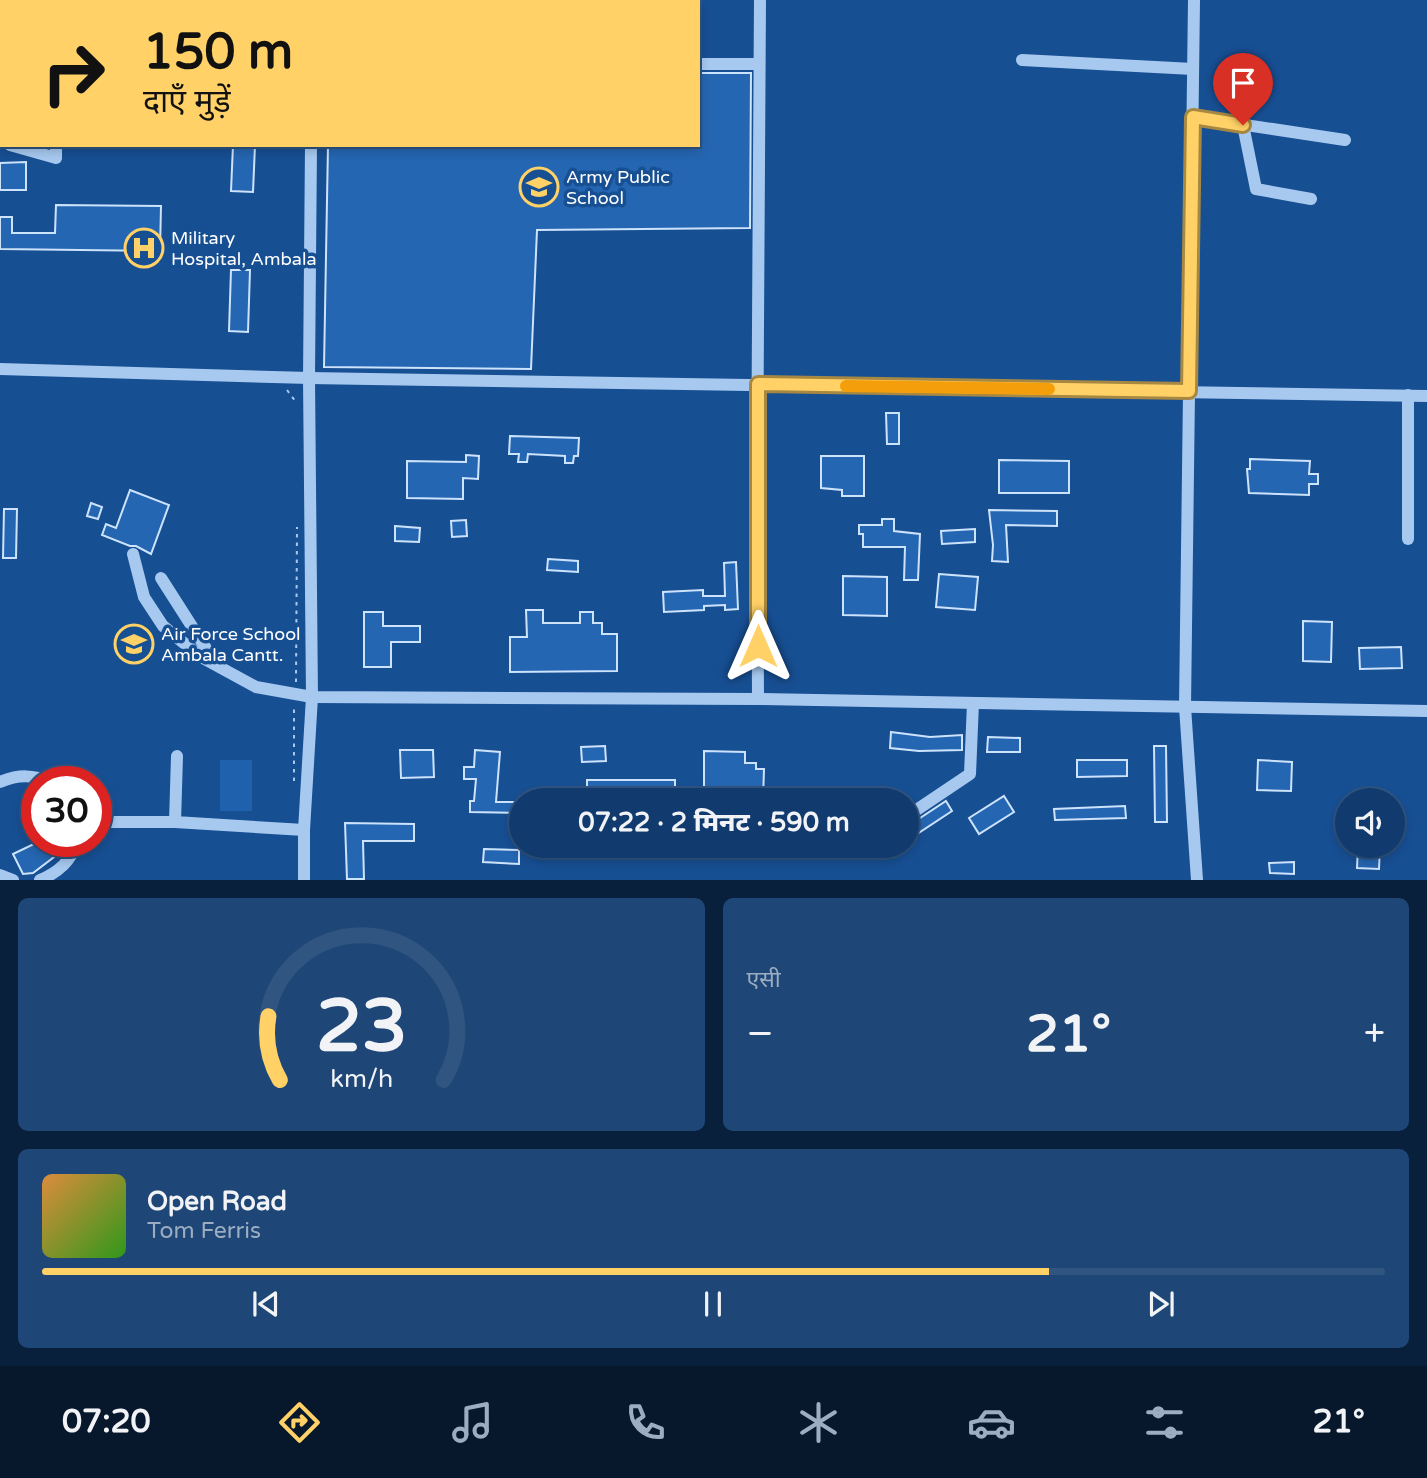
<!DOCTYPE html>
<html lang="hi">
<head>
<meta charset="utf-8">
<style>
  body { margin:0; font-family:"Varela Round","Noto Sans Devanagari",sans-serif; background:#1e4676; color:#f1f3f6; height:100vh; display:flex; flex-direction:column; font-size:26px; white-space:nowrap }
  * { box-sizing:border-box; margin:0 }
  p { font-size:23px; color:#9cadc2 }
  .icon { flex:none; width:38px; height:38px; fill:none; stroke:currentColor; stroke-width:2; stroke-linecap:round; stroke-linejoin:round }
  .map { position:relative; height:880px; overflow:hidden }
  .panel { display:flex; flex-direction:column; gap:18px; padding:18px; background:#09203c; flex:1 }
  .panel>* { flex:none }
  .guide { position:absolute; left:0px; top:0px; width:700px; height:147px; box-shadow:0 4px 10px #0003,0 0 0 2px #305581; background:#ffd166; color:#111; overflow:hidden }
  .fabs { position:absolute; left:1335px; top:788px; display:grid; gap:14px }
  .fabs a { display:grid; place-items:center; width:70px; height:70px; border-radius:50%; background:#113b6e; box-shadow:0 4px 10px #0003,0 0 0 2px #305581; font-size:35px }
  .speed { position:absolute; left:21px; top:766px; display:flex; gap:14px; font-size:35px; font-weight:700; text-align:center }
  .speed>* { display:grid; place-content:center; width:91px; height:91px; border-radius:50%; background:#113b6e; box-shadow:0 4px 10px #0003,0 0 0 2px #305581; line-height:1 }
  .speed .limit { border:10px solid #d22; background:#fff; color:#111 }
  .pin { position:absolute; display:grid; place-items:center; width:60px; height:60px; color:#fff; margin:-72px -30px; border-radius:50% 50% 50% 0; rotate:-45deg; box-shadow:0 0 7px #0007 }
  .pin .icon { rotate:45deg }
  .me { position:absolute; width:77px; margin:-38px; rotate:0deg; stroke-linejoin:round; filter:drop-shadow(0 0 5px #0008) }
  .turn { display:flex; align-items:center; gap:24px; height:147px; padding:0 28px; font-size:32px }
  .turn .icon { width:91px; height:91px; stroke-width:2.5 }
  .turn b { display:block; font-size:49px; line-height:60px }
  .big { font-size:52px; font-weight:800; line-height:1.1 }
  .panel .widget { flex:1; display:flex; flex-direction:column; justify-content:center; gap:10px; min-width:0; padding:0 24px; border-radius:10px; background:#1e4676 }
  .panel .dial { align-items:center; gap:0 }
  .dial svg { height:182px; overflow:visible; fill:none; stroke:#305581; stroke-width:7; stroke-linecap:round; text-anchor:middle }
  .dial text { fill:#f1f3f6; stroke:none }
  .song { display:flex; align-items:center; gap:21px }
  .cover { width:84px; height:84px; border-radius:10px; background:linear-gradient(135deg,hsl(30 70% 55%),hsl(110 70% 35%)) }
  .played { height:7px; border-radius:4px; background:linear-gradient(90deg,#ffd166 75%,#305581 75%) }
  .keys { display:flex; justify-content:space-around; direction:ltr }
  .heat { display:flex; justify-content:space-between; align-items:center; font-size:38px; direction:ltr }
  .panel .tiles { flex:1; display:grid; gap:18px; grid-template-columns:1fr 1fr }
  .widget:last-child { grid-column:span 2 }
  .trip { position:absolute; left:509px; top:788px; width:410px; height:70px; border-radius:35px; background:#113b6e; box-shadow:0 4px 10px #0003,0 0 0 2px #305581; font-weight:800; line-height:70px; text-align:center }
  .menu { display:flex; height:112px; justify-content:space-around; align-items:center; background:#07182c; color:#9cadc2 }
  .menu .icon { width:49px; height:49px }
  .menu .active { color:#ffd166 }
  .menu b { font-size:32px; color:#f1f3f6 }
  .map>svg:first-child { display:block }
  .green { fill:#1f61ad }
  .building { fill:#2566b2; stroke:#cde3fc; stroke-width:2 }
  .lines { fill:none; stroke-linecap:round; stroke-linejoin:round }
  .path { stroke:#a7c9f0; stroke-width:2; stroke-dasharray:3.5 5; stroke-linecap:butt }
  .minor { stroke:#a7c9f0; stroke-width:12 }
  .route-casing { stroke:#a68842; stroke-width:18 }
  .route { stroke:#ffd166; stroke-width:12 }
  .slow { stroke:#f59e0b; stroke-width:12 }
  .labels { text-anchor:middle; stroke-width:7; stroke-linejoin:round; paint-order:stroke }
  .poi-label { font-size:18px; fill:#fff; stroke:#174f93; text-anchor:start }
</style>
</head>
<body>
<div class="map">
<svg width="1427" height="880" viewBox="0 0 1427 880">
  <rect width="100%" height="100%" fill="#174f93"/>
  <rect class="green" x="220" y="760" width="32" height="51"/>
  <g class="building">
    <path d="M 698,73 L 751,73 L 750,228 L 537,230 L 531,369 L 324,367 L 328,145 L 698,145 Z"/>
    <path d="M 233,145 L 255,145 L 253,192 L 231,191 Z"/>
    <path d="M 26,162 L 26,190 L 0,190 L 0,163 Z"/>
    <path d="M 56,205 L 161,206 L 160,251 L 0,249 L 0,217 L 12,217 L 12,233 L 55,233 Z"/>
    <path d="M 231,270 L 250,270 L 248,332 L 229,331 Z"/>
    <path d="M 886,413 L 899,413 L 899,444 L 887,444 Z"/>
    <path d="M 510,436 L 579,438 L 578,456 L 574,456 L 573,463 L 565,463 L 565,456 L 528,454 L 527,462 L 518,462 L 519,454 L 509,454 Z"/>
    <path d="M 466,455 L 479,456 L 478,479 L 463,478 L 463,499 L 407,498 L 407,461 L 466,462 Z"/>
    <path d="M 821,456 L 864,456 L 864,496 L 842,496 L 842,490 L 821,488 Z"/>
    <path d="M 1250,459 L 1310,461 L 1309,474 L 1318,474 L 1318,484 L 1309,484 L 1309,495 L 1249,493 L 1247,469 L 1250,469 Z"/>
    <path d="M 999,460 L 1069,461 L 1069,493 L 999,493 Z"/>
    <path d="M 130,490 L 169,505 L 151,554 L 136,546 L 130,546 L 102,535 L 106,524 L 116,528 Z"/>
    <path d="M 91,503 L 102,507 L 98,519 L 87,516 Z"/>
    <path d="M 4,509 L 17,509 L 16,558 L 3,558 Z"/>
    <path d="M 989,510 L 1057,511 L 1057,526 L 1006,525 L 1008,562 L 992,561 L 993,545 Z"/>
    <path d="M 882,519 L 894,519 L 894,531 L 920,534 L 918,580 L 904,580 L 905,547 L 863,547 L 863,534 L 859,534 L 859,525 L 882,525 Z"/>
    <path d="M 466,520 L 467,536 L 452,537 L 451,521 Z"/>
    <path d="M 395,526 L 420,528 L 419,542 L 395,541 Z"/>
    <path d="M 975,529 L 975,542 L 942,544 L 941,531 Z"/>
    <path d="M 548,559 L 578,561 L 578,572 L 547,570 Z"/>
    <path d="M 736,562 L 738,609 L 725,610 L 725,605 L 704,606 L 704,610 L 664,612 L 663,592 L 703,590 L 703,596 L 725,596 L 724,563 Z"/>
    <path d="M 939,574 L 978,577 L 975,610 L 936,607 Z"/>
    <path d="M 843,576 L 887,577 L 887,616 L 843,615 Z"/>
    <path d="M 526,610 L 543,610 L 543,623 L 580,623 L 580,612 L 593,612 L 593,623 L 602,623 L 602,634 L 617,634 L 617,671 L 510,672 L 510,637 L 527,637 Z"/>
    <path d="M 364,612 L 383,612 L 383,626 L 420,626 L 420,642 L 391,642 L 391,667 L 364,667 Z"/>
    <path d="M 1303,621 L 1332,622 L 1331,662 L 1303,661 Z"/>
    <path d="M 1401,647 L 1402,668 L 1360,669 L 1359,648 Z"/>
    <path d="M 891,732 L 930,737 L 962,735 L 962,750 L 919,751 L 890,748 Z"/>
    <path d="M 988,737 L 1020,738 L 1020,752 L 987,752 Z"/>
    <path d="M 605,746 L 606,761 L 582,762 L 581,747 Z"/>
    <path d="M 1154,746 L 1166,746 L 1167,822 L 1155,822 Z"/>
    <path d="M 400,750 L 433,750 L 434,777 L 401,778 Z"/>
    <path d="M 475,750 L 500,752 L 496,802 L 517,802 L 517,813 L 470,812 L 470,801 L 474,801 L 476,779 L 464,779 L 464,767 L 474,767 Z"/>
    <path d="M 704,751 L 745,752 L 745,763 L 756,763 L 756,769 L 764,769 L 763,800 L 696,800 L 696,789 L 704,790 Z"/>
    <path d="M 1077,760 L 1127,760 L 1127,776 L 1077,777 Z"/>
    <path d="M 1258,760 L 1292,762 L 1291,791 L 1257,790 Z"/>
    <rect x="587" y="780" width="88" height="20"/>
    <path d="M 1004,796 L 1014,812 L 979,834 L 969,818 Z"/>
    <path d="M 946,801 L 952,811 L 917,834 L 911,824 Z"/>
    <path d="M 1125,806 L 1126,818 L 1055,820 L 1054,809 Z"/>
    <path d="M 345,823 L 414,824 L 414,841 L 363,841 L 364,879 L 347,879 Z"/>
    <path d="M 38,842 L 47,842 L 58,854 L 33,873 L 23,874 L 13,854 Z"/>
    <path d="M 1358,845 L 1380,845 L 1379,869 L 1357,868 Z"/>
    <path d="M 484,849 L 519,850 L 519,864 L 483,862 Z"/>
    <path d="M 1294,862 L 1294,874 L 1270,873 L 1269,863 Z"/>
  </g>
  <g class="lines">
    <g class="path">
      <path d="M 287,390 L 296,402"/>
      <path d="M 296,682 L 297,527"/>
      <path d="M 294,781 L 294,707"/>
    </g>
    <g class="minor">
      <path d="M 62,0 L 62,2"/>
      <path d="M 1194,0 L 1185,707 L 1197,880"/>
      <path d="M 313,1 L 348,0"/>
      <path d="M 0,20 L 2,20"/>
      <path d="M 1022,60 L 1193,69"/>
      <path d="M 698,64 L 759,64"/>
      <path d="M 1193,117 L 1345,140"/>
      <path d="M 1243,125 L 1256,189 L 1311,199"/>
      <path d="M 10,145 L 56,158 L 56,145"/>
      <path d="M 0,369 L 309,378 L 1427,396"/>
      <path d="M 1408,539 L 1408,395"/>
      <path d="M 133,554 L 144,597 L 163,626 L 201,657 L 256,687 L 312,697 L 758,699 L 1427,711"/>
      <path d="M 161,578 L 214,661"/>
      <path d="M 758,699 L 757,488 L 760,0"/>
      <path d="M 177,756 L 175,822 L 304,830"/>
      <path d="M 0,782 C 19,774 33,775 52,782"/>
      <path d="M 906,817 L 970,774 L 973,703"/>
      <path d="M 96,822 L 175,822"/>
      <path d="M 0,875 L 13,880"/>
      <path d="M 40,880 C 59,872 71,861 77,842"/>
      <path d="M 304,880 L 304,830 L 312,697 L 309,378 L 311,145"/>
    </g>
  </g>
  <g class="lines">
    <defs>
      <path id="route" d="M 758,646 L 758,384 L 1189,391 L 1193,117 L 1243,125"/>
    </defs>
    <use href="#route" class="route-casing"/>
    <use href="#route" class="route"/>
    <path class="slow" d="M 846,386 L 1049,389"/>
  </g>
  <defs>
    <symbol id="school-ring" viewBox="-11 -11 22 22"><circle r="9.5" fill="#174f93" stroke="#ffd166" stroke-width="1.5"/><path d="M0-5L7-2L0 1L-7-2ZM-4 1L0 2.5L4 1V4Q0 6-4 4Z" fill="#ffd166"/></symbol>
    <symbol id="hospital-ring" viewBox="-11 -11 22 22"><circle r="9.5" fill="#174f93" stroke="#ffd166" stroke-width="1.5"/><path d="M-5-5h3v3.5h4V-5h3V5h-3V1.5h-4V5h-3Z" fill="#ffd166"/></symbol>
  </defs>
  <g fill-rule="evenodd">
    <use href="#school-ring" x="517" y="165" width="44" height="44"/>
    <use href="#hospital-ring" x="122" y="226" width="44" height="44"/>
    <use href="#school-ring" x="112" y="622" width="44" height="44"/>
  </g>
  <g class="labels">
    <g class="poi-label">
      <text x="566" y="183">Army Public<tspan x="566" dy="21">School</tspan></text>
      <text x="171" y="244">Military<tspan x="171" dy="21">Hospital, Ambala</tspan></text>
      <text x="161" y="640">Air Force School<tspan x="161" dy="21">Ambala Cantt.</tspan></text>
    </g>
  </g>
</svg>
<div class="fabs">
<a><svg class="icon" aria-label="sound" viewBox="0 0 24 24"><path d="M4 9h4l5-4v14l-5-4H4zM17 9q2 3 0 6"/></svg></a>
</div>
<div class="speed"><div class="limit">30</div></div>
<div class="pin" style="left:1243px;top:125px;background:#d93025"><svg class="icon" aria-label="arrive" viewBox="0 0 24 24"><path d="M6 21V4h12l-3 4 3 4H6"/></svg></div>
<svg class="me" style="left:758px;top:646px" viewBox="-20 -20 40 40"><path d="M0-17L14 15 0 8-14 15z" fill="#ffd166" stroke="#fff" stroke-width="4"/></svg>
<div class="trip">07:22 · 2 मिनट · 590 m</div>
<div class="guide">
<div class="turn"><svg class="icon" aria-label="right" viewBox="0 0 24 24"><path d="M7 20v-9h11M14 6l5 5-5 5"/></svg><div><b>150 m</b>दाएँ मुड़ें</div></div>
</div>
</div>
<section class="panel">
<div class="tiles">
<div class="widget dial"><svg viewBox="0 0 100 80">
<path d="M14 69A42 42 0 1 1 86 69"/>
<path d="M14 69A42 42 0 0 1 9 41" stroke="#ffd166"/>
<text x="50" y="56" font-size="32" font-weight="700">23</text>
<text x="50" y="72" font-size="11">km/h</text>
</svg></div>
<div class="widget"><p>एसी</p>
<div class="heat"><a>−</a><b class="big">21°</b><a>+</a></div>
</div>
<div class="widget">
<div class="song"><i class="cover"></i><div><b>Open Road</b><p>Tom Ferris</p></div></div>
<div class="played"></div>
<div class="keys"><svg class="icon" aria-label="previous" viewBox="0 0 24 24"><path d="M18 5L8 12l10 7zM5 5v14"/></svg><svg class="icon" aria-label="pause" viewBox="0 0 24 24"><path d="M8 5v14M16 5v14"/></svg><svg class="icon" aria-label="next" viewBox="0 0 24 24"><path d="M6 5l10 7-10 7zM19 5v14"/></svg></div>
</div>
</div>
</section>
<nav class="menu">
<b>07:20</b>
<svg class="icon active" aria-label="directions" viewBox="0 0 24 24"><path d="M12 3l9 9-9 9-9-9zM9 14v-3h6M13 9l2 2-2 2"/></svg>
<svg class="icon" aria-label="music" viewBox="0 0 24 24"><path d="M9 18V5l10-2v13"/><circle cx="6" cy="18" r="3"/><circle cx="16" cy="16" r="3"/></svg>
<svg class="icon" aria-label="phone" viewBox="0 0 24 24"><path d="M5 4h4l2 5-3 2q2 4 5 5l2-3 5 2v4C11 20 4 13 5 4z"/></svg>
<svg class="icon" aria-label="climate" viewBox="0 0 24 24"><path d="M12 3v18M4 7l16 10M4 17L20 7"/></svg>
<svg class="icon" aria-label="car" viewBox="0 0 24 24"><path d="M5 17H2v-5l4-1 3-4h7l3 4 3 1v5h-3M9 17h6M6 11h13"/><circle cx="7" cy="17" r="2"/><circle cx="17" cy="17" r="2"/></svg>
<svg class="icon" aria-label="filters" viewBox="0 0 24 24"><path d="M4 7h16M4 17h16"/><circle cx="9" cy="7" r="2"/><circle cx="15" cy="17" r="2"/></svg>
<b>21°</b>
</nav>
</body>
</html>
